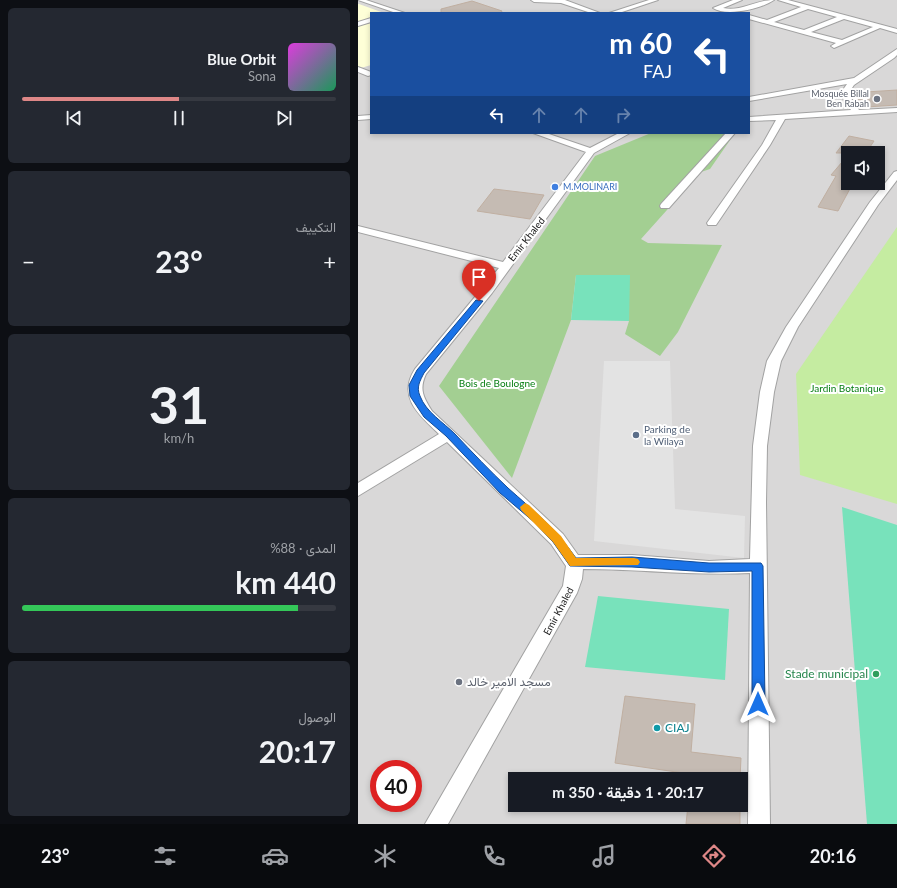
<!DOCTYPE html>
<html lang="ar">
<head>
<meta charset="utf-8">
<style>
  body { margin:0; font-family:Lato,Vazirmatn,sans-serif; background:#242831; color:#f1f3f6; direction:rtl; height:100vh; display:flex; flex-direction:column; font-size:15px; white-space:nowrap }
  * { box-sizing:border-box; margin:0 }
  p { font-size:13px; color:#9ea1a6 }
  .icon { flex:none; width:22px; height:22px; fill:none; stroke:currentColor; stroke-width:2; stroke-linecap:round; stroke-linejoin:round }
  .map { position:relative; flex:1; overflow:hidden; direction:ltr }
  .drawer { display:flex; flex-direction:column; gap:8px; padding:8px; background:#0d0f14; width:358px }
  .drawer>* { flex:none }
  .guide { position:absolute; left:12px; top:12px; width:380px; height:122px; border-radius:0px; box-shadow:0 2px 6px #0003; direction:rtl; background:#1a4fa0; color:#fff; overflow:hidden }
  .buttons { position:absolute; left:483px; top:146px; display:grid; gap:8px }
  .buttons a { display:grid; place-items:center; width:44px; height:44px; border-radius:0px; background:#171b24; box-shadow:0 2px 6px #0003; font-size:20px }
  .speed { position:absolute; left:12px; top:760px; display:flex; gap:8px; font-size:20px; font-weight:700; text-align:center }
  .speed>* { display:grid; place-content:center; width:52px; height:52px; border-radius:50%; background:#171b24; box-shadow:0 2px 6px #0003; line-height:1 }
  .speed .limit { border:6px solid #d22; background:#fff; color:#111 }
  .pin { position:absolute; display:grid; place-items:center; width:34px; height:34px; color:#fff; margin:-41px -17px; border-radius:50% 50% 50% 0; rotate:-45deg; box-shadow:0 0 4px #0007 }
  .pin .icon { rotate:45deg }
  .me { position:absolute; width:44px; margin:-22px; rotate:0deg; stroke-linejoin:round; filter:drop-shadow(0 0 3px #0008) }
  .turn { display:flex; align-items:center; gap:14px; height:84px; padding:0 12px; font-size:18px }
  .turn .icon { width:52px; height:52px; stroke-width:2.5 }
  .turn b { display:block; font-size:28px; line-height:34px }
  .lanes { display:flex; align-items:center; height:38px; padding:0 12px; background:#0003; justify-content:center; gap:20px; direction:ltr }
  .lanes .off { opacity:.35 }
  .big { font-size:30px; font-weight:700; line-height:1.1 }
  .drawer .widget { flex:1; display:flex; flex-direction:column; justify-content:center; gap:6px; min-width:0; padding:0 14px; border-radius:6px; background:#242831 }
  .drawer .dial { align-items:center; gap:0 }
  .dial b { font-size:52px; line-height:1 }
  .song { display:flex; align-items:center; gap:12px }
  .cover { width:48px; height:48px; border-radius:6px; background:linear-gradient(135deg,hsl(300 70% 55%),hsl(150 70% 35%)) }
  .played { height:4px; border-radius:2px; background:linear-gradient(90deg,#de8787 50%,#363941 50%) }
  .keys { display:flex; justify-content:space-around; direction:ltr }
  .heat { display:flex; justify-content:space-between; align-items:center; font-size:22px; direction:ltr }
  .charge { height:6px; border-radius:3px; background:linear-gradient(90deg,#34c759 88%,#363941 0) }
  .trip { position:absolute; left:150px; top:772px; width:240px; height:40px; border-radius:0px; background:#171b24; box-shadow:0 2px 6px #0003; font-weight:700; line-height:40px; text-align:center; direction:rtl }
  .tabs { display:flex; height:64px; justify-content:space-around; align-items:center; background:#090b0e; color:#9ea1a6 }
  .tabs .icon { width:28px; height:28px }
  .tabs .active { color:#de8787 }
  .tabs b { font-size:18px; color:#f1f3f6 }
  main { display:flex; flex:1; min-height:0 }
  .map>svg:first-child { display:block }
  .residential { fill:#d9d8d8; fill-rule:evenodd }
  .education { fill:#feffd7 }
  .grass { fill:#c5eca1 }
  .forest { fill:#a3cf92 }
  .pitch { fill:#78e2bb }
  .parking { fill:#e3e3e3 }
  .building { fill:#c5bbb3; stroke:#c0afa1 }
  .lines { fill:none; stroke-linecap:round; stroke-linejoin:round }
  .minor-casing { stroke:#a2a2a2; stroke-width:2 }
  .minor { fill:#fff; fill-rule:evenodd }
  .route { fill:#1a73e8; stroke:#114b97 }
  .slow { fill:#f59e0b }
  .worship-dot { fill:#6b7280; stroke:#fff; stroke-width:1.5 }
  .shop-dot { fill:#3f7fe0; stroke:#fff; stroke-width:1.5 }
  .service-dot { fill:#5c6f8a; stroke:#fff; stroke-width:1.5 }
  .leisure-dot { fill:#2e9e5b; stroke:#fff; stroke-width:1.5 }
  .culture-dot { fill:#0f9aa8; stroke:#fff; stroke-width:1.5 }
  .labels { text-anchor:middle; stroke-width:4; stroke-linejoin:round; paint-order:stroke }
  .far-worship-label { font-size:9px; fill:#5b616d; stroke:#fff; text-anchor:end }
  .far-shop-label { font-size:9px; fill:#366cbe; stroke:#fff; text-anchor:start }
  .street-label { font-size:10px; fill:#1b1b1b; stroke:#fff }
  .park-label { font-size:10px; fill:#057d11; stroke:#fff }
  .service-label { font-size:10px; fill:#4e5e75; stroke:#fff; text-anchor:start }
  .near-leisure-label { font-size:12px; fill:#27864d; stroke:#fff; text-anchor:end }
  .near-worship-label { font-size:12px; fill:#5b616d; stroke:#fff; text-anchor:start }
  .near-culture-label { font-size:12px; fill:#0d838f; stroke:#fff; text-anchor:start }
</style>
</head>
<body>
<main>
<div class="map">
<svg width="539" height="824" viewBox="0 0 539 824">
  <rect width="100%" height="100%" fill="#ede9e0"/>
  <path class="residential" d="M 0,0 L 539,0 L 539,824 L 0,824 ZM 13,13 L 391,13 L 391,133 L 13,133 ZM 490,153 L 520,153 L 520,183 L 490,183 ZM 21,769 L 55,769 L 55,803 L 21,803 ZM 157,779 L 383,779 L 383,805 L 157,805 Z"/>
  <g class="education">
    <path d="M 0,4 L 1,4 L 26,13 L 13,13 L 13,20 L 0,23 Z"/>
    <path d="M 13,23 L 13,65 L 3,68 L 0,67 L 0,26 Z"/>
  </g>
  <path class="grass" d="M 539,227 L 539,504 L 442,475 L 438,374 Z"/>
  <path class="forest" d="M 293,133 L 377,133 L 352,169 L 343,172 L 283,239 L 290,243 L 364,245 L 320,332 L 302,356 L 267,334 L 271,321 L 218,275 L 213,320 L 154,478 L 81,386 L 237,156 Z"/>
  <g class="pitch">
    <path d="M 218,275 L 272,275 L 271,321 L 213,320 Z"/>
    <path d="M 484,507 L 539,525 L 539,824 L 509,824 Z"/>
    <path d="M 240,596 L 371,609 L 367,680 L 227,667 Z"/>
  </g>
  <path class="parking" d="M 246,361 L 312,361 L 317,509 L 387,516 L 386,558 L 236,541 Z"/>
  <g class="building">
    <path d="M 114,1 L 144,11 L 143,13 L 83,13 L 83,9 Z"/>
    <path d="M 539,90 L 539,105 L 508,107 L 492,93 Z"/>
    <path d="M 491,136 L 516,141 L 508,153 L 478,153 Z"/>
    <path d="M 490,155 L 490,183 L 495,183 L 480,211 L 460,207 L 478,176 L 473,175 Z"/>
    <path d="M 136,189 L 186,195 L 172,219 L 119,211 Z"/>
    <path d="M 267,696 L 337,704 L 333,752 L 383,758 L 382,779 L 331,779 L 332,774 L 257,763 Z"/>
    <path d="M 330,805 L 382,805 L 382,824 L 328,824 Z"/>
  </g>
  <g class="lines">
    <defs>
      <g id="minor">
        <path d="M 0,0 L 8,0 L 47,13 L 38,13 Z"/>
        <path d="M 173,0 L 207,0 L 242,13 L 233,13 L 203,3 L 176,2 Z"/>
        <path d="M 291,0 L 300,0 L 261,13 L 251,13 Z"/>
        <path d="M 375,0 L 384,0 L 365,8 C 383,12 397,0 416,0 C 403,9 368,17 355,8 Z"/>
        <path d="M 420,0 L 430,0 L 524,25 L 539,29 L 539,33 L 522,28 L 476,48 L 473,46 L 478,43 L 391,19 L 391,15 L 409,20 L 443,7 ZM 450,9 L 479,17 L 446,30 L 416,22 ZM 486,19 L 515,27 L 484,40 L 453,32 Z"/>
        <path d="M 13,18 L 13,22 L 0,26 L 0,22 Z"/>
        <path d="M 539,49 L 539,55 L 536,58 L 496,85 L 490,94 L 501,110 L 539,108 L 539,112 L 427,119 L 412,145 L 358,225 L 350,225 L 349,223 L 404,145 L 418,120 L 391,121 L 391,117 L 493,110 L 482,94 L 489,84 L 391,101 L 391,97 L 496,78 Z"/>
        <path d="M 0,67 L 13,72 L 13,75 L 10,76 L 0,72 Z"/>
        <path d="M 13,115 L 13,119 L 0,120 L 0,116 Z"/>
        <path d="M 175,133 L 188,133 L 232,148 L 261,133 L 272,133 L 236,153 L 134,293 L 68,374 C 61,389 65,397 74,411 L 205,534 L 220,555 L 274,555 L 351,561 L 392,559 L 395,446 L 402,392 L 409,361 L 428,327 L 512,202 L 536,172 L 539,171 L 539,180 L 520,205 L 440,327 L 423,361 L 416,392 L 409,446 L 408,502 L 412,824 L 390,824 L 392,573 C 336,576 281,569 225,569 L 224,579 L 219,593 L 90,824 L 67,824 L 205,586 L 208,566 L 193,544 L 89,442 L 0,496 L 0,483 L 81,434 C 61,415 39,397 57,369 L 141,268 L 0,232 L 0,226 L 145,262 L 228,152 Z"/>
        <path d="M 368,133 L 377,133 L 311,208 L 303,208 L 302,206 L 303,204 Z"/>
      </g>
    </defs>
    <use href="#minor" class="minor-casing"/>
    <use href="#minor" class="minor"/>
  </g>
  <path class="route" d="M 118,300 L 125,301 L 66,373 C 62,381 58,387 62,396 C 68,412 85,422 97,434 C 114,452 132,471 150,488 C 177,512 197,528 218,558 L 274,557 L 351,563 L 403,563 L 405,566 L 407,704 L 405,708 L 400,710 L 396,708 L 394,704 L 394,571 L 351,572 L 274,567 L 212,566 L 195,542 L 176,522 L 142,493 L 88,436 L 66,417 L 52,396 L 51,385 L 59,370 Z"/>
  <path class="slow" d="M 167,503 L 171,505 L 203,536 L 218,558 L 276,558 L 280,559 L 282,562 L 280,565 L 212,566 L 195,542 L 163,510 L 162,507 Z"/>
  <g class="worship-dot">
    <circle cx="519" cy="99" r="4"/>
    <circle cx="101" cy="682" r="4"/>
  </g>
  <circle class="shop-dot" cx="197" cy="187" r="4"/>
  <circle class="service-dot" cx="278" cy="435" r="4"/>
  <circle class="leisure-dot" cx="518" cy="674" r="4"/>
  <circle class="culture-dot" cx="299" cy="728" r="4"/>
  <g class="labels">
    <g class="far-worship-label">
      <text x="511" y="97">Mosquée Billal<tspan x="511" dy="10">Ben Rabah</tspan></text>
    </g>
    <g class="far-shop-label">
      <text x="205" y="190">M.MOLINARI</text>
    </g>
    <g class="street-label">
      <text transform="translate(168 239) rotate(-52)" y="4">Emir Khaled</text>
      <text transform="translate(200 611) rotate(-62)" y="4">Emir Khaled</text>
    </g>
    <g class="park-label">
      <text x="139" y="387">Bois de Boulogne</text>
      <text x="489" y="392">Jardin Botanique</text>
    </g>
    <g class="service-label">
      <text x="286" y="433">Parking de<tspan x="286" dy="12">la Wilaya</tspan></text>
    </g>
    <g class="near-leisure-label">
      <text x="510" y="678">Stade municipal</text>
    </g>
    <g class="near-worship-label">
      <text x="109" y="686">مسجد الامير خالد</text>
    </g>
    <g class="near-culture-label">
      <text x="307" y="732">CIAJ</text>
    </g>
  </g>
</svg>
<div class="buttons">
<a><svg class="icon" aria-label="sound" viewBox="0 0 24 24"><path d="M4 9h4l5-4v14l-5-4H4zM17 9q2 3 0 6"/></svg></a>
</div>
<div class="speed"><div class="limit">40</div></div>
<div class="pin" style="left:121px;top:301px;background:#d93025"><svg class="icon" aria-label="arrive" viewBox="0 0 24 24"><path d="M6 21V4h12l-3 4 3 4H6"/></svg></div>
<svg class="me" style="left:400px;top:704px" viewBox="-20 -20 40 40"><path d="M0-17L14 15 0 8-14 15z" fill="#1a73e8" stroke="#fff" stroke-width="4"/></svg>
<div class="trip">20:17 · 1 دقيقة · 350 m</div>
<div class="guide">
<div class="turn"><svg class="icon" aria-label="left" viewBox="0 0 24 24"><path d="M17 20v-9H6M10 6l-5 5 5 5"/></svg><div><b>60 m</b>FAJ</div></div>
<div class="lanes"><svg class="icon" aria-label="left" viewBox="0 0 24 24"><path d="M17 20v-9H6M10 6l-5 5 5 5"/></svg><svg class="icon off" aria-label="ahead" viewBox="0 0 24 24"><path d="M12 20V5M6 11l6-6 6 6"/></svg><svg class="icon off" aria-label="ahead" viewBox="0 0 24 24"><path d="M12 20V5M6 11l6-6 6 6"/></svg><svg class="icon off" aria-label="right" viewBox="0 0 24 24"><path d="M7 20v-9h11M14 6l5 5-5 5"/></svg></div>
</div>
</div>
<section class="drawer">
<div class="widget">
<div class="song"><i class="cover"></i><div><b>Blue Orbit</b><p>Sona</p></div></div>
<div class="played"></div>
<div class="keys"><svg class="icon" aria-label="previous" viewBox="0 0 24 24"><path d="M18 5L8 12l10 7zM5 5v14"/></svg><svg class="icon" aria-label="pause" viewBox="0 0 24 24"><path d="M8 5v14M16 5v14"/></svg><svg class="icon" aria-label="next" viewBox="0 0 24 24"><path d="M6 5l10 7-10 7zM19 5v14"/></svg></div>
</div>
<div class="widget"><p>التكييف</p>
<div class="heat"><a>−</a><b class="big">23°</b><a>+</a></div>
</div>
<div class="widget dial"><b>31</b><p>km/h</p></div>
<div class="widget"><p>المدى · 88%</p><b class="big">440 km</b><div class="charge"></div></div>
<div class="widget"><p>الوصول</p><b class="big">20:17</b></div>
</section>
</main>
<nav class="tabs">
<b>20:16</b>
<svg class="icon active" aria-label="directions" viewBox="0 0 24 24"><path d="M12 3l9 9-9 9-9-9zM9 14v-3h6M13 9l2 2-2 2"/></svg>
<svg class="icon" aria-label="music" viewBox="0 0 24 24"><path d="M9 18V5l10-2v13"/><circle cx="6" cy="18" r="3"/><circle cx="16" cy="16" r="3"/></svg>
<svg class="icon" aria-label="phone" viewBox="0 0 24 24"><path d="M5 4h4l2 5-3 2q2 4 5 5l2-3 5 2v4C11 20 4 13 5 4z"/></svg>
<svg class="icon" aria-label="climate" viewBox="0 0 24 24"><path d="M12 3v18M4 7l16 10M4 17L20 7"/></svg>
<svg class="icon" aria-label="car" viewBox="0 0 24 24"><path d="M5 17H2v-5l4-1 3-4h7l3 4 3 1v5h-3M9 17h6M6 11h13"/><circle cx="7" cy="17" r="2"/><circle cx="17" cy="17" r="2"/></svg>
<svg class="icon" aria-label="filters" viewBox="0 0 24 24"><path d="M4 7h16M4 17h16"/><circle cx="9" cy="7" r="2"/><circle cx="15" cy="17" r="2"/></svg>
<b>23°</b>
</nav>
</body>
</html>
